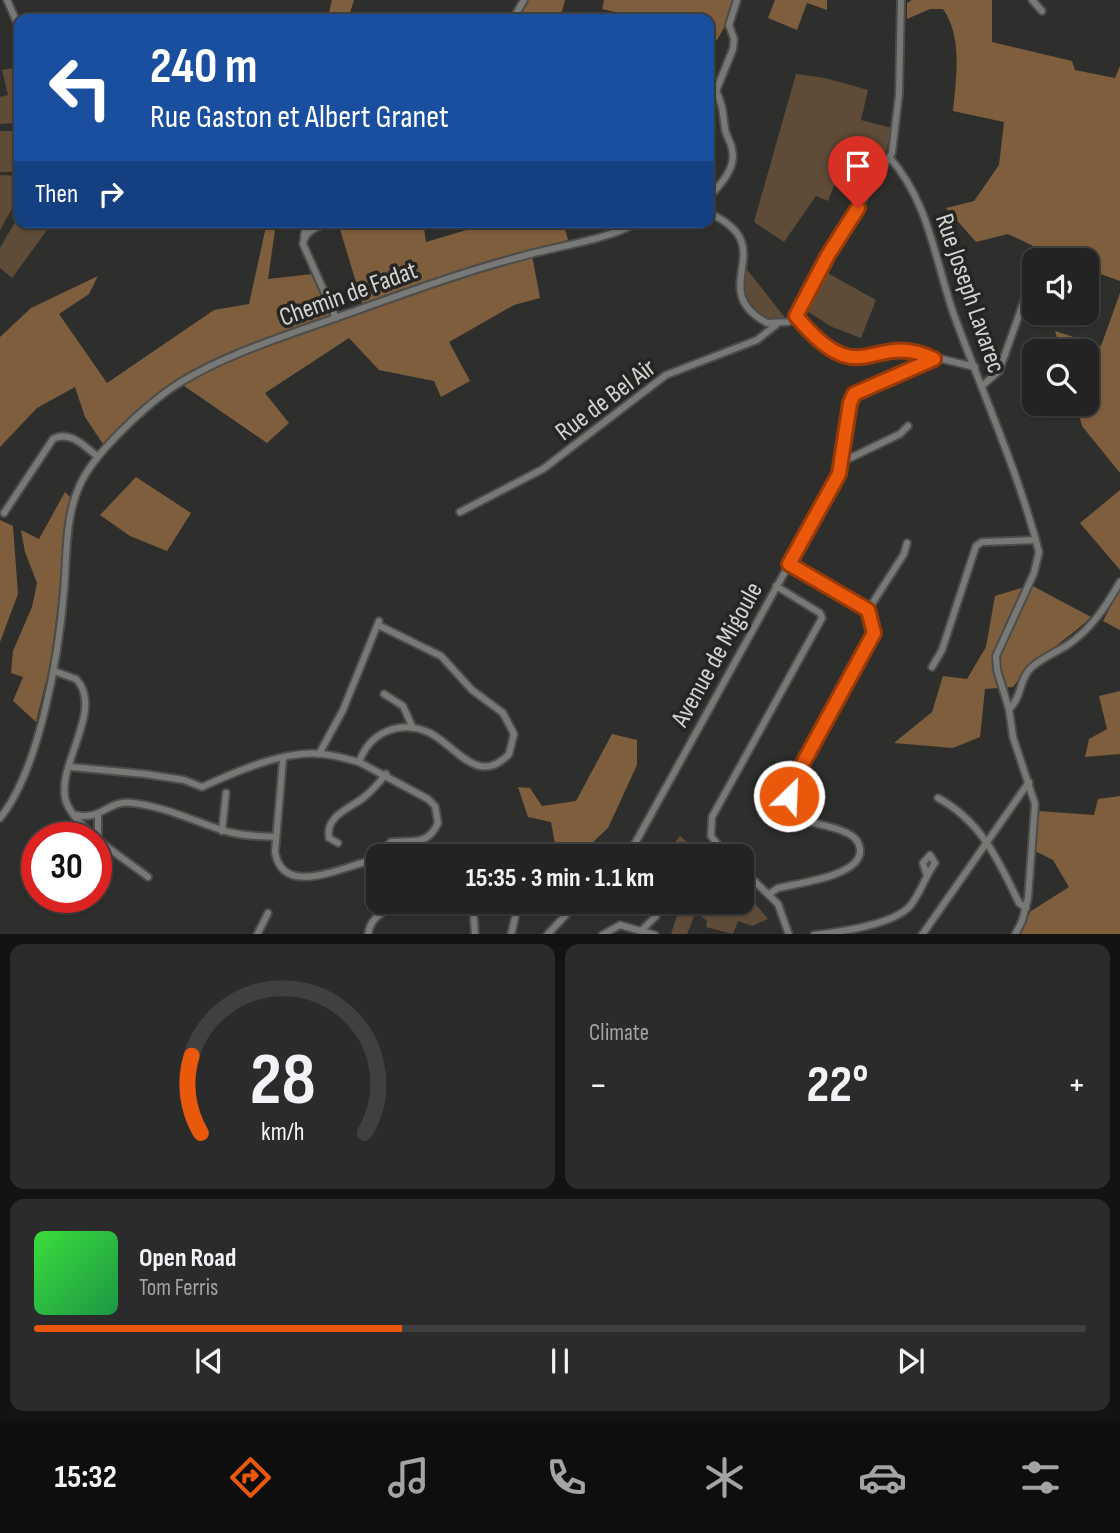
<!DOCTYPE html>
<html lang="en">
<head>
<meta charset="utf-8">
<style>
  body { margin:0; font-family:"Sofia Sans Condensed",sans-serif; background:#2a2b2a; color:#f1f3f6; height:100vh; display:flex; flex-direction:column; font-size:26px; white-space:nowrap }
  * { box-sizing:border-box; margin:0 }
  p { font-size:23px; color:#a2a4a5 }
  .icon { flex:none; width:38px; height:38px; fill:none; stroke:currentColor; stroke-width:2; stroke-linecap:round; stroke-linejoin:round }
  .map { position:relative; height:934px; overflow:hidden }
  .drawer { display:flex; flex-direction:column; gap:10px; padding:10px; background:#131313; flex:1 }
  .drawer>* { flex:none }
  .top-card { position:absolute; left:14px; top:14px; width:700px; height:214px; border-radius:14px; box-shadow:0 2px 5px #0004,0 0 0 2px #3f4040; background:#1a4fa0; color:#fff; overflow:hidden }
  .fabs { position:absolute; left:1022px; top:248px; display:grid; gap:14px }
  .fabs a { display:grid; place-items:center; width:77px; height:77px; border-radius:14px; background:#222322; box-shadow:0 2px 5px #0004,0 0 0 2px #3f4040; font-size:35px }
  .speed { position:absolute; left:21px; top:822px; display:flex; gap:14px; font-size:35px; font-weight:700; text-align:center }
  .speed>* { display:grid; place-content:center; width:91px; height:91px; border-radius:50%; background:#222322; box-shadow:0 2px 5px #0004,0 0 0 2px #3f4040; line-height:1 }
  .speed .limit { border:10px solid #d22; background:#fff; color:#111 }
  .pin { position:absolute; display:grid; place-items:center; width:60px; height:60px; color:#fff; margin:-72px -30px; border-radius:50% 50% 50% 0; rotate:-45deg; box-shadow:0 0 7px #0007 }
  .pin .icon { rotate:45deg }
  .me { position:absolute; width:77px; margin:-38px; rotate:24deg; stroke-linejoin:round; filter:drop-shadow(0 0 5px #0008) }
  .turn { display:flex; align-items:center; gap:24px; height:147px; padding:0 21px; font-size:32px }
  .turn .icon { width:91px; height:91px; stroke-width:2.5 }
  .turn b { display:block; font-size:49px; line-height:60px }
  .then { display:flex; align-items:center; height:66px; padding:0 21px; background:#0003; gap:14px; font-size:26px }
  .big { font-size:52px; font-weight:700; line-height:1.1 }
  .drawer .tile { flex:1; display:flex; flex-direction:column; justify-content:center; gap:10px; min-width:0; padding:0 24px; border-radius:14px; background:#2a2b2a }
  .drawer .dial { align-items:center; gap:0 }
  .dial svg { height:182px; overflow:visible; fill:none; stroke:#3f4040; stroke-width:7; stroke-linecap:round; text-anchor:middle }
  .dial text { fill:#f1f3f6; stroke:none }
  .song { display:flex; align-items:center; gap:21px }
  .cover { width:84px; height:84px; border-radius:10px; background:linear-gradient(135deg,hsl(120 70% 55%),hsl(140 70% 35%)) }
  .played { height:7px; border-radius:4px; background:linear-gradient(90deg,#ea580c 35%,#3f4040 35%) }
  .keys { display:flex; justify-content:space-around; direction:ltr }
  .heat { display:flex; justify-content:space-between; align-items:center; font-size:38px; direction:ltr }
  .drawer .tiles { flex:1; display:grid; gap:10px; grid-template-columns:1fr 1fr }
  .tile:last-child { grid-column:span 2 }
  .trip { position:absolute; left:366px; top:844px; width:388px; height:70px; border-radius:14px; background:#222322; box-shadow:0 2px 5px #0004,0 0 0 2px #3f4040; font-weight:700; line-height:70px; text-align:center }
  .menu { display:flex; height:112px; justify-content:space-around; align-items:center; background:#0e0e0e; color:#a2a4a5 }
  .menu .icon { width:49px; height:49px }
  .menu .on { color:#ea580c }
  .menu b { font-size:32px; color:#f1f3f6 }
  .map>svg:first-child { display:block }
  .green { fill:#5f4c38 }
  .forest { fill:#7e5e3c }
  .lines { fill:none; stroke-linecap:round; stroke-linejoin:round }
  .minor-casing { stroke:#4c4c4a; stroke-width:10 }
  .minor { stroke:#787976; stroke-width:6 }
  .route-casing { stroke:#983908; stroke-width:18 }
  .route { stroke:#ea580c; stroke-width:12 }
  .labels { text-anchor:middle; stroke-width:7; stroke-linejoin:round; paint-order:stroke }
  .street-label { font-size:26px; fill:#d3d3d2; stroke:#252523 }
</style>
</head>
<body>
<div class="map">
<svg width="1120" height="935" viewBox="0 0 1120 935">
  <rect width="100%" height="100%" fill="#2e2f2d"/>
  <g class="green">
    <path d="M 19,67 L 19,103 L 16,103 L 14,123 L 0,124 L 0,97 L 8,95 L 2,70 Z"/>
    <path d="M 796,74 L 825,78 L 868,90 L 861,120 L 892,128 L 882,168 L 871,185 L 841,168 L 828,201 L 816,196 L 784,242 L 754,222 Z"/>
    <path d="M 0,131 L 19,131 L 13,172 L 0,172 Z"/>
    <path d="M 0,175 L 19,176 L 19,196 L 0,230 Z"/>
    <path d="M 19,215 L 19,222 L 53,222 L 12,278 L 0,268 L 0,248 Z"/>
    <path d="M 745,267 L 786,319 C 763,325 750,305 741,286 Z"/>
    <path d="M 822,270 L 876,300 L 861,338 L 832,327 L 804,309 Z"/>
    <path d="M 680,836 L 703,856 L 664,856 Z"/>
    <path d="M 743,889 L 768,919 L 752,926 L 738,921 L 733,934 L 706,927 L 707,921 L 696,912 L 687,934 L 671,934 L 682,901 L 742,901 Z"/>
  </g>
  <g class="forest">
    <path d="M 332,0 L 354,0 L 348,19 L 308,19 L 308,16 L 329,13 Z"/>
    <path d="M 527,0 L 565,0 L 560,19 L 517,19 Z"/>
    <path d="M 604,0 L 740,0 L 717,40 L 709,38 L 709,19 L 671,12 L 670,19 L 645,19 L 602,9 Z"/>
    <path d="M 775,0 L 827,0 L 827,10 L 807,3 L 797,30 L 768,18 Z"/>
    <path d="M 912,0 L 992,0 L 992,42 L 1072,61 L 1075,70 L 1115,78 L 1120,66 L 1120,281 L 1087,269 L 1087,261 L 1065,261 L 1008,234 L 976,242 L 946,208 L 974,201 L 999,165 L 1004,122 L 953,111 C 956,79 963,37 943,9 L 930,9 L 907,19 L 907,3 Z"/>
    <path d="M 267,222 L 292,222 L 276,223 L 268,279 L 313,274 L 334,321 L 364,309 L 339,226 L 347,222 L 423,222 L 426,242 L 493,222 L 563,222 L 568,240 L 531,250 L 540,298 L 514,305 L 449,342 L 470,381 L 441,397 L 434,381 L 379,370 L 349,338 L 265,393 L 289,423 L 267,443 L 177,381 L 103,444 L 85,417 L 75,387 L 37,408 L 0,447 L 0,337 L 31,308 L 98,276 L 89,294 L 59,314 L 107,383 L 214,310 L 249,304 Z"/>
    <path d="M 1120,293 L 1120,473 L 1082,426 L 1076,404 L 1087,404 L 1087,352 L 1061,352 L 1055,331 L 1101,346 Z"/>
    <path d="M 136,477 L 191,513 L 167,551 L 130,536 L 100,515 Z"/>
    <path d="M 1120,490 L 1120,570 L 1080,523 Z"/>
    <path d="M 65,492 L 72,499 L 50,665 L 36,722 L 13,701 L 23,677 L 11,673 L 13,651 L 32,607 L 37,583 L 25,552 L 21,530 L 39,539 Z"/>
    <path d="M 0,520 L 13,526 L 18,594 L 0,642 Z"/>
    <path d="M 1031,585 L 1091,617 C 1065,642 1034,658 1013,687 L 985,689 L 980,737 L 953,748 L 894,743 L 932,712 L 943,676 L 967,679 L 986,647 L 995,596 Z"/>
    <path d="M 1120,588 L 1120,630 L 1103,621 Z"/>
    <path d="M 1120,691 L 1120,754 L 1085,757 L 1089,739 L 1107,729 L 1099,696 Z"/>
    <path d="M 612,734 L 637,740 L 637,765 L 608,828 L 578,856 L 548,856 L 556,849 L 551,822 L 528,817 L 518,787 L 530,788 L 542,806 L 576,801 Z"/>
    <path d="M 1120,796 L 1120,934 L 1016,935 L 1031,911 L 1069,887 L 1053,860 L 1035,851 L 1038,811 L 1094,815 L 1098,799 Z"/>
  </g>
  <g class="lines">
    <defs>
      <g id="minor">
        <path d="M 7,0 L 19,27"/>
        <path d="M 1032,0 L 1042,11"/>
        <path d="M 513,19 L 524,0"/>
        <path d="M 709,88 L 716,91 C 723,104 723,115 725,129 C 726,136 731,142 732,149 C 737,168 720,185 709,197"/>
        <path d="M 716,91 L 733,49 L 734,39 L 729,25 L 737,0"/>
        <path d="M 890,158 C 929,202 935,261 954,315 C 983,394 1018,471 1039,552 L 1034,573 L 996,656 L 997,670 L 1009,709 L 1013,737 L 1035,804 L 1028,898 L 1022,921 L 1015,935"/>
        <path d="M 709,213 C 784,247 703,288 767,323 L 788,322 L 796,316 L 828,255 L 892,153 L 899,94 L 901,0"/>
        <path d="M 330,222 C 318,227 305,230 303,244 L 336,318"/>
        <path d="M 304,236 L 307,222"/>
        <path d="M 796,316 L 814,339 L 840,355 L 854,359 L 905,350 L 975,367"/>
        <path d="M 982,386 L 999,371 L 1034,273"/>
        <path d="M 842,462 L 900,434 L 908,426"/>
        <path d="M 460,512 L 543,469 L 666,375 L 757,340 L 776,325"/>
        <path d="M 4,513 L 53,439 C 70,430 84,446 97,456"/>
        <path d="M 868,610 L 904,554 L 907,543"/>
        <path d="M 932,667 L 942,650 L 976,546 L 982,542 L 1036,540"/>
        <path d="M 54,671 L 76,679 C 106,710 52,770 67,804 C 79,831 125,859 148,877"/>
        <path d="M 384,694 L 403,706 L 413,728"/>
        <path d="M 1009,709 C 1022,698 1019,678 1032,667 C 1042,658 1057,652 1069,644 C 1092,628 1106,606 1120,582"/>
        <path d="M 319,754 L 343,710 L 379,621"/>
        <path d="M 283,759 L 275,852 C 283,901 349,863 378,859"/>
        <path d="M 71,767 L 145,774 L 184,780 L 202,787 C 235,772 284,750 322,754 C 334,755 347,759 359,762"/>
        <path d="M 938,798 C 981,821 999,861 1019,903 L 1026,908"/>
        <path d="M 77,815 C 100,821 110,799 133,803 C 165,807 191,820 222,830 C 239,836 259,836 276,837"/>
        <path d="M 0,818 C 40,769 59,653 64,591 C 67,557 65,518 79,487 C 92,454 150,401 181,382 C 227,354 282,337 332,319 C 395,297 458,273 523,256 C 562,245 603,241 639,222"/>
        <path d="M 222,831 L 226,793"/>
        <path d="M 98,837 L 98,815"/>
        <path d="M 338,843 L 329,838 C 325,816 350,808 363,798 C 372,791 379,783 386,774"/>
        <path d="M 628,856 L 839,474 L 850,403 L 854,394 L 934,359"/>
        <path d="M 727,856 L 711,836 L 712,817 L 822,618 L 820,613 L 776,586"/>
        <path d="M 376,858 L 391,842 C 412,840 428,846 438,823 L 435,806 L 428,799 L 359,762 C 370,732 400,719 430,733 C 456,746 478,787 509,754 L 514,734 L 503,713 L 472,690 L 441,656 L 378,625"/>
        <path d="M 742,869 L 778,904 L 789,935"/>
        <path d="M 769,894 L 778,888 C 798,883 863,876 860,849 C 859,842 854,836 847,833 C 822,820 782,828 791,785 L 874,633 L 868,610 L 789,563"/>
        <path d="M 642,930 L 656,916 L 660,901"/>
        <path d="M 257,935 L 268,913"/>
        <path d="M 368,935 C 370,916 385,912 398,901"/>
        <path d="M 475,935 L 473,905 L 486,901"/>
        <path d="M 511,935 L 519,901"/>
        <path d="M 547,935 L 579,901"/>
        <path d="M 602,935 L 620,925 L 655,935"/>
        <path d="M 814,935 C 839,932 893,925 910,906 C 921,893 925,876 935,863 L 930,855 L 923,863 L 926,873"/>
        <path d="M 922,935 L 1029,782"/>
      </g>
    </defs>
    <use href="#minor" class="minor-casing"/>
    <use href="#minor" class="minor"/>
  </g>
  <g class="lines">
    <defs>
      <path id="route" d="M 789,796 L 791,785 L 874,633 L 868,610 L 789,564 L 839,474 L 850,403 L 854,394 L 934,359 C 871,328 863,397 796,316 L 828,255 L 858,208"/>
    </defs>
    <use href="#route" class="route-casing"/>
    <use href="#route" class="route"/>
  </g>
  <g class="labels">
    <g class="street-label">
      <text transform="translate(348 293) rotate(-20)" y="9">Chemin de Fadat</text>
      <text transform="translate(971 293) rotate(71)" y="9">Rue Joseph Lavarec</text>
      <text transform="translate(605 399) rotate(-37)" y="9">Rue de Bel Air</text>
      <text transform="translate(716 654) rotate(-61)" y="9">Avenue de Migoule</text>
    </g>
  </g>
</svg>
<div class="fabs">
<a><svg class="icon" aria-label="sound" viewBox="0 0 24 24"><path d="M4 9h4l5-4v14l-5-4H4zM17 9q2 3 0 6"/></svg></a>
<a><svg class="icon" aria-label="search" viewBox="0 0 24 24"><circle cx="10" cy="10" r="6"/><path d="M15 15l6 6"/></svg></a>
</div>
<div class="speed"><div class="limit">30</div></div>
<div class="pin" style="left:858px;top:208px;background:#d93025"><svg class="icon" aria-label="arrive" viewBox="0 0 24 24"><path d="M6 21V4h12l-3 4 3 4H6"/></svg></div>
<svg class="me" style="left:789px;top:796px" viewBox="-20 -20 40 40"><circle r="17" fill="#ea580c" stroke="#fff" stroke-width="3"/><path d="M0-11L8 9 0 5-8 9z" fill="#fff"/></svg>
<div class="trip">15:35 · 3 min · 1.1 km</div>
<div class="top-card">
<div class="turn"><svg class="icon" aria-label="left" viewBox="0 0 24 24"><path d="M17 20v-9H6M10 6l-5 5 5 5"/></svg><div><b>240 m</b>Rue Gaston et Albert Granet</div></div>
<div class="then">Then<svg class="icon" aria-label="right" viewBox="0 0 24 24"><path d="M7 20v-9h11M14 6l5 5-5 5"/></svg></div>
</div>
</div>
<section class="drawer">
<div class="tiles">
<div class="tile dial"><svg viewBox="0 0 100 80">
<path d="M14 69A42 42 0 1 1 86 69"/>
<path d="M14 69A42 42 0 0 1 10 35" stroke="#ea580c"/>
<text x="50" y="56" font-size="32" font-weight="700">28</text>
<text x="50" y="72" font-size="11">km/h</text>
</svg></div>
<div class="tile"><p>Climate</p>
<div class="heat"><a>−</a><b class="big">22°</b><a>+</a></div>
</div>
<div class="tile">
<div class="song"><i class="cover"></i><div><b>Open Road</b><p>Tom Ferris</p></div></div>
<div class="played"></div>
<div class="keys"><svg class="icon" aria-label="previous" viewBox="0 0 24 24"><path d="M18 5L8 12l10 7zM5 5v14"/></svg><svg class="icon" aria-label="pause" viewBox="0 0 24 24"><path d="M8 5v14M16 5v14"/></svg><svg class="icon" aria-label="next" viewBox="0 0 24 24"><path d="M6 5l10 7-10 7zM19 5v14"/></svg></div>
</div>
</div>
</section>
<nav class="menu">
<b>15:32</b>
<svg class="icon on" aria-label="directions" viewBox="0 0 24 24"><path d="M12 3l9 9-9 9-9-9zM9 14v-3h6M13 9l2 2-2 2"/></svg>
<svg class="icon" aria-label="music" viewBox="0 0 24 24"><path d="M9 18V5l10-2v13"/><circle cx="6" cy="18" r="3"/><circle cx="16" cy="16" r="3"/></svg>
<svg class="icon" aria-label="phone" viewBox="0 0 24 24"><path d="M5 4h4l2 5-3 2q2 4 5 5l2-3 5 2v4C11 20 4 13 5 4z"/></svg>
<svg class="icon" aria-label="climate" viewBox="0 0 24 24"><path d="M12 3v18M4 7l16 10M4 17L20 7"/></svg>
<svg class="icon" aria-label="car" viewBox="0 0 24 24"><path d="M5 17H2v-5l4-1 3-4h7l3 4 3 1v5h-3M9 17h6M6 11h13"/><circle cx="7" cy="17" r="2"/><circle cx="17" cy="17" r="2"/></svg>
<svg class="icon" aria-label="filters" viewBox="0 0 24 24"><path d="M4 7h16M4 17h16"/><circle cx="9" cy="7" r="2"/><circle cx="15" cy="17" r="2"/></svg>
</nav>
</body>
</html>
